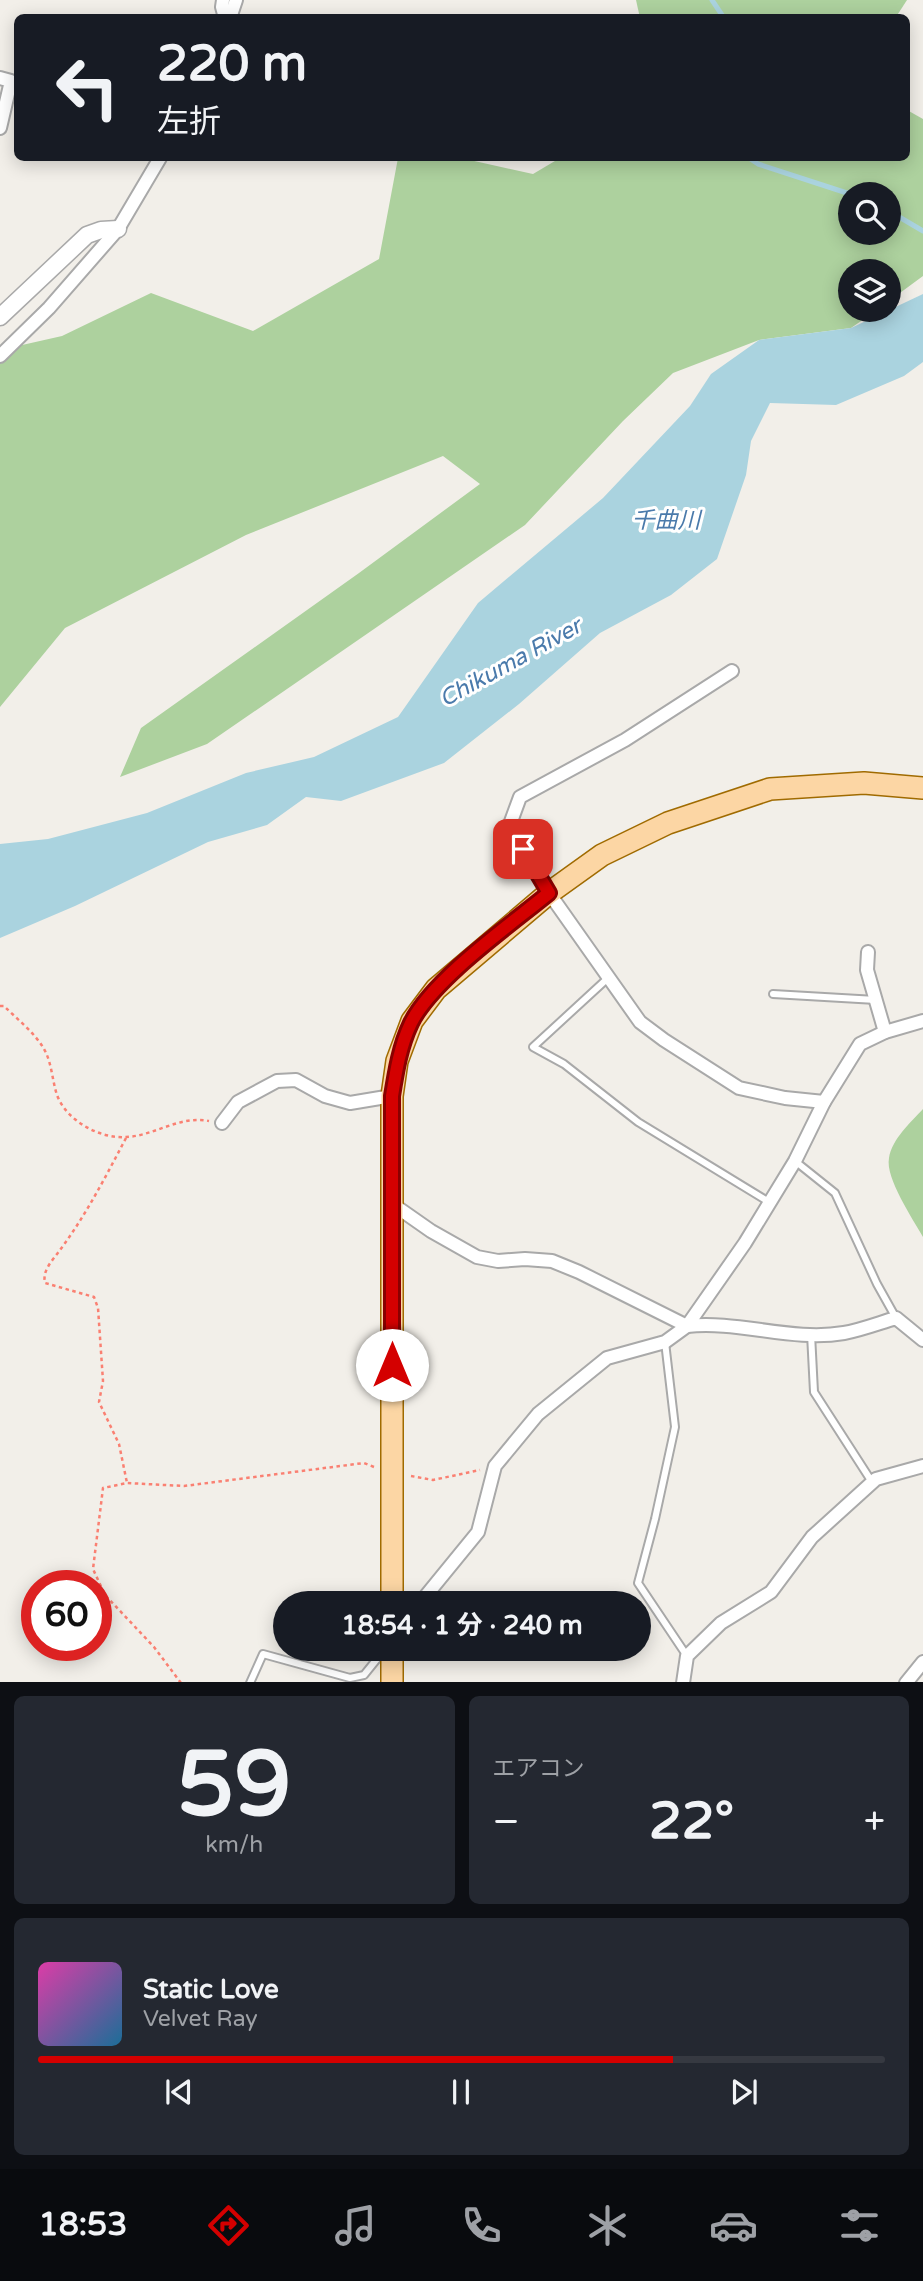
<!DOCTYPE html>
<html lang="ja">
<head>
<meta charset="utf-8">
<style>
  body { margin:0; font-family:"Varela Round","Noto Sans JP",sans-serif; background:#242831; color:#f1f3f6; height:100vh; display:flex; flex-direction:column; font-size:26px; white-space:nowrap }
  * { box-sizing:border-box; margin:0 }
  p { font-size:23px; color:#9ea1a6 }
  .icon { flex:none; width:38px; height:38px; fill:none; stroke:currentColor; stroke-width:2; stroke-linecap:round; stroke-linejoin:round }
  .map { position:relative; height:1682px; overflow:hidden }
  .sheet { display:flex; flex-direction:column; gap:14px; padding:14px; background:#0d0f14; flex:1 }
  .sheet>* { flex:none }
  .banner { position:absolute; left:14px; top:14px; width:896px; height:147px; border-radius:10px; box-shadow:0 4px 18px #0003; background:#171b24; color:#f1f3f6; overflow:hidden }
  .fabs { position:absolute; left:838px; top:182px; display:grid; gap:14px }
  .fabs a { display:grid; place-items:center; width:63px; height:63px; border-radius:50%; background:#171b24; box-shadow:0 4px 18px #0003; font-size:35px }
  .speed { position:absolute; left:21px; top:1570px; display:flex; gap:14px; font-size:35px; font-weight:700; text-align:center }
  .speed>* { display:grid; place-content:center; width:91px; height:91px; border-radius:50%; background:#171b24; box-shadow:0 4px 18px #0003; line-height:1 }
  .speed .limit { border:10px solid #d22; background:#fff; color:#111 }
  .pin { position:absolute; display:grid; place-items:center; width:60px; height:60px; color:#fff; margin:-30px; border-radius:14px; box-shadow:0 4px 10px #0006 }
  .me { position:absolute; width:77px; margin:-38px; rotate:0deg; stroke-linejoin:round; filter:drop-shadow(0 0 5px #0008) }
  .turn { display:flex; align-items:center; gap:24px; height:147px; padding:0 28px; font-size:32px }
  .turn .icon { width:91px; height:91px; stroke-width:2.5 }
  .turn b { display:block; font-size:49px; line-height:60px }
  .big { font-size:52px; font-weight:700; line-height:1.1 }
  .sheet .card { flex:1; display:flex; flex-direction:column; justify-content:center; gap:10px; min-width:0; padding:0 24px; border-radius:10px; background:#242831 }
  .sheet .dial { align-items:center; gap:0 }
  .dial b { font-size:91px; line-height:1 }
  .song { display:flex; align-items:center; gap:21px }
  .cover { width:84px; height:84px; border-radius:10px; background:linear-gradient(135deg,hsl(320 70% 55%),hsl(200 70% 35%)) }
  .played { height:7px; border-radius:4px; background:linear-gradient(90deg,#d40000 75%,#363941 75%) }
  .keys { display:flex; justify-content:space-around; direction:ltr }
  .heat { display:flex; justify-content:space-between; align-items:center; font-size:38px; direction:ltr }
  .sheet .tiles { flex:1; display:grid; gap:14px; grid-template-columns:1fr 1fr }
  .card:last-child { grid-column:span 2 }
  .trip { position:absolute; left:273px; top:1591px; width:378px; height:70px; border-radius:35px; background:#171b24; box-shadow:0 4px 18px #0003; font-weight:700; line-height:70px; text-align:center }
  .tab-bar { display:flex; height:112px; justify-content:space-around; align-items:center; background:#090b0e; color:#9ea1a6 }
  .tab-bar .icon { width:49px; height:49px }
  .tab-bar .on { color:#d40000 }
  .tab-bar b { font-size:32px; color:#f1f3f6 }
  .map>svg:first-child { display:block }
  .forest { fill:#add19e; fill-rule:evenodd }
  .water { fill:#aad3df }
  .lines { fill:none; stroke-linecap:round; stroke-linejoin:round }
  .stream { stroke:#aad3df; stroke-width:5 }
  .service-casing { stroke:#a9a9a9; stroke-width:10 }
  .minor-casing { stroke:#a9a9a9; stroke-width:16 }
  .tertiary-casing { stroke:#a9a9a9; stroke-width:19 }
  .primary-casing { stroke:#a06b00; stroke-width:24 }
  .path { stroke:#fa8072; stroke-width:2.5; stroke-dasharray:3.5 3.5; stroke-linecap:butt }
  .service { stroke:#fff; stroke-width:6 }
  .minor { stroke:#fff; stroke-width:12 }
  .tertiary { stroke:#fff; stroke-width:16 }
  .primary { stroke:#fcd6a4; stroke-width:21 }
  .route-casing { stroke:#8a0000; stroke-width:18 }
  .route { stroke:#d40000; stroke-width:12 }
  .labels { text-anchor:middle; stroke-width:6; stroke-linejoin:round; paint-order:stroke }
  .water-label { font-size:23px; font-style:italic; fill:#4a7aab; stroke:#fff }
</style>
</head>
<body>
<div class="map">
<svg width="923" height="1683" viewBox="0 0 923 1683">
  <rect width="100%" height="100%" fill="#f2efe9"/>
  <g class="forest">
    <path d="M 636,0 L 907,0 L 896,17 L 640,18 Z"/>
    <path d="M 907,110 L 923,119 L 923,276 L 889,301 L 889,271 L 850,271 L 850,310 L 877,310 L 851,328 L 759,340 L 673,373 L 623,421 L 525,525 L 207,744 L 120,777 L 141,728 L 359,573 L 480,484 L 443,456 L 246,535 L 65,628 L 0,707 L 0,350 L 62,336 L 151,293 L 253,331 L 379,259 L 398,158 L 461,158 L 533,174 L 560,158 L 906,158 ZM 850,194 L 889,194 L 889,233 L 850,233 Z"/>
    <path d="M 923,1109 L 923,1237 C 913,1219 885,1178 889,1158 C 892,1139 911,1122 923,1109 Z"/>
  </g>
  <path class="water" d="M 923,294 L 923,362 L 904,376 L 836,405 L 770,403 L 751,441 L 746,475 L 717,559 L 671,595 L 600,633 L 519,704 L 444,763 L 341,801 L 306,797 L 267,825 L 208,842 L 75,906 L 0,938 L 0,844 L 48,839 L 147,813 L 246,773 L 314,757 L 398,717 L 478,603 L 603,498 L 690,406 L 711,374 L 759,340 L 851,328 Z"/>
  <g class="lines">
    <g class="stream">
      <path d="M 712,0 L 724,18"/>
      <path d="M 749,158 L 758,164 L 850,194"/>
      <path d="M 889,211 L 923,231"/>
    </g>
    <defs>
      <g id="service">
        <path d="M 608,978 L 533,1047 L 564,1064 L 638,1122 L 769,1202"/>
        <path d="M 773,994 L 876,1000"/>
        <path d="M 795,1161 L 835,1193 L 877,1284 L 896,1318"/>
        <path d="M 811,1334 L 814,1392 L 872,1482"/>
        <path d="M 665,1342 L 675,1427 L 655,1519 L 638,1583 L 687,1656"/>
        <path d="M 250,1683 L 263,1654 L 350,1678 L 364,1675 L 385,1649"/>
      </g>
      <g id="minor">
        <path d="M 223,0 L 222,7 L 225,18"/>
        <path d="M 230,18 L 236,0"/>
        <path d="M 0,78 L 11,81 L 0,128"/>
        <path d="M 0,356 L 49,308 L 118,229 L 160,158"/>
        <path d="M 732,671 L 625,740 L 520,797 L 509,827 L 549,893 L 640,1022 L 664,1040 L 739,1088 L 785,1098 L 824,1102"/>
        <path d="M 868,952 L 867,970 L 885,1032"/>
        <path d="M 222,1123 L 238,1102 L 277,1081 L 296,1080 L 325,1096 L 350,1103 L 392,1096"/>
        <path d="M 391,1203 L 431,1231 L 477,1257 L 498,1261 L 525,1259 L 552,1261 L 579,1272 L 687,1326 C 738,1320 792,1342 844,1333 C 861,1330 879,1323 896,1318 L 923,1340"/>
        <path d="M 420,1603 L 478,1532 L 495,1466 L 538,1414 L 607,1358 L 665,1342 L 687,1326 L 745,1243 L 795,1161 L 824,1102 L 860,1044 L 885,1032 L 923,1021"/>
        <path d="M 683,1683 L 687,1656 L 721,1623 L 771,1592 L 812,1537 L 876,1479 L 923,1466"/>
        <path d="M 906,1683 L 923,1662"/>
      </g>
      <path id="tertiary" d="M 0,317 L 87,235 L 101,230 L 118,229"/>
      <g id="primary">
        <path d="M 392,1603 L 392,1096 L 397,1061 L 412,1021 L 436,989 L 549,893 L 602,855 L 668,823 L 770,789 L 864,783 L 923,788"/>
        <path d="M 392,1648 L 392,1683"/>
      </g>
    </defs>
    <use href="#service" class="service-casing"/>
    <use href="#minor" class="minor-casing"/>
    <use href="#tertiary" class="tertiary-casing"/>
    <use href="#primary" class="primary-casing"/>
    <g class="path">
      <path d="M 0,1006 L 4,1006 C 17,1019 35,1033 44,1049 C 52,1063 52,1080 57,1095 C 66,1120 99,1139 126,1137 C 154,1136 180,1115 209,1121"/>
      <path d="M 126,1138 C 106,1176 86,1215 60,1250 C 53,1260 42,1270 45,1283 L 94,1297 L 98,1308 L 103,1381 L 99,1402 L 119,1444 L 127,1483"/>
      <path d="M 411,1476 L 433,1480 L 480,1470"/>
      <path d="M 181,1683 L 154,1647 L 105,1595 L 93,1569 L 103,1488 L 127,1483 L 184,1486 L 364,1463 L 374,1467"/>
    </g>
    <use href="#service" class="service"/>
    <use href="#minor" class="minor"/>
    <use href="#tertiary" class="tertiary"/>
    <use href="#primary" class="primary"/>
  </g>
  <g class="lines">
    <defs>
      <path id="route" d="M 392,1365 L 392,1096 C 396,1071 400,1046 411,1023 C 433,979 510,925 549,893 L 523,849"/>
    </defs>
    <use href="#route" class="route-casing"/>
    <use href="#route" class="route"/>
  </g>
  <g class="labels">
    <g class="water-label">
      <text x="666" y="528">千曲川</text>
      <text transform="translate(510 662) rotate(-29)" y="8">Chikuma River</text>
    </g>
  </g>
</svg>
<div class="fabs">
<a><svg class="icon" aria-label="search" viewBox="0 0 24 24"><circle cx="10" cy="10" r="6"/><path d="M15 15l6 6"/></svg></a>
<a><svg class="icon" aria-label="layers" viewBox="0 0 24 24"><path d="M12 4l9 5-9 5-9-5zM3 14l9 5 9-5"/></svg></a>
</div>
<div class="speed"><div class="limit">60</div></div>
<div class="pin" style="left:523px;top:849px;background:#d93025"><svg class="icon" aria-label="arrive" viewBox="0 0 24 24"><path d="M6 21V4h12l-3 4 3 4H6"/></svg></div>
<svg class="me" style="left:392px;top:1365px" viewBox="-20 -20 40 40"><circle r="19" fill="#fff"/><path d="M0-13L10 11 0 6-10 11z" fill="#d40000"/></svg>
<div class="trip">18:54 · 1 分 · 240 m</div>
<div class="banner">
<div class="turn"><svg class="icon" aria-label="left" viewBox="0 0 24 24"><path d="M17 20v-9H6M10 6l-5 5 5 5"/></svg><div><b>220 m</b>左折</div></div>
</div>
</div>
<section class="sheet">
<div class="tiles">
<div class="card dial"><b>59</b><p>km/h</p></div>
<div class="card"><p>エアコン</p>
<div class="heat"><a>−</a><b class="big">22°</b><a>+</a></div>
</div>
<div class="card">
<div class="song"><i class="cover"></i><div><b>Static Love</b><p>Velvet Ray</p></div></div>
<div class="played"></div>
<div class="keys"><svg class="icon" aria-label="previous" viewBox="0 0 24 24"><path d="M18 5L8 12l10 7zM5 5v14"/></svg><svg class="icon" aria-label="pause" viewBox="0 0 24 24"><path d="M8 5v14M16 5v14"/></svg><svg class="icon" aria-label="next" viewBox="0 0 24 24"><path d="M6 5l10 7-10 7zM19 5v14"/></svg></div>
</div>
</div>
</section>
<nav class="tab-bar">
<b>18:53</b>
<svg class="icon on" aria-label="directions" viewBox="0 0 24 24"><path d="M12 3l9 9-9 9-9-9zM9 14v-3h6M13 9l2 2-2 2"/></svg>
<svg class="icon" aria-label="music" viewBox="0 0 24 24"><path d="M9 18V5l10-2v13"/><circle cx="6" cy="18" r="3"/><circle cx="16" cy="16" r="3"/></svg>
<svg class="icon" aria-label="phone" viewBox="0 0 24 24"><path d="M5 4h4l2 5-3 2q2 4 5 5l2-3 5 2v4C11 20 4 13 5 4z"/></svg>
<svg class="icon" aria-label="climate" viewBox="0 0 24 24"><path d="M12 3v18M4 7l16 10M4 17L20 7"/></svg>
<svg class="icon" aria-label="car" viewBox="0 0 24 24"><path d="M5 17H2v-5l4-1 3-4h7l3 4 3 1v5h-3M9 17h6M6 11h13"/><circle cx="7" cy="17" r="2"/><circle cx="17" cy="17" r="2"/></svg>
<svg class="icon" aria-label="filters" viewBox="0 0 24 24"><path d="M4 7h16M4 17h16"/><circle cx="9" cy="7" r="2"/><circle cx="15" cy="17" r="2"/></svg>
</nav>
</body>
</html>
